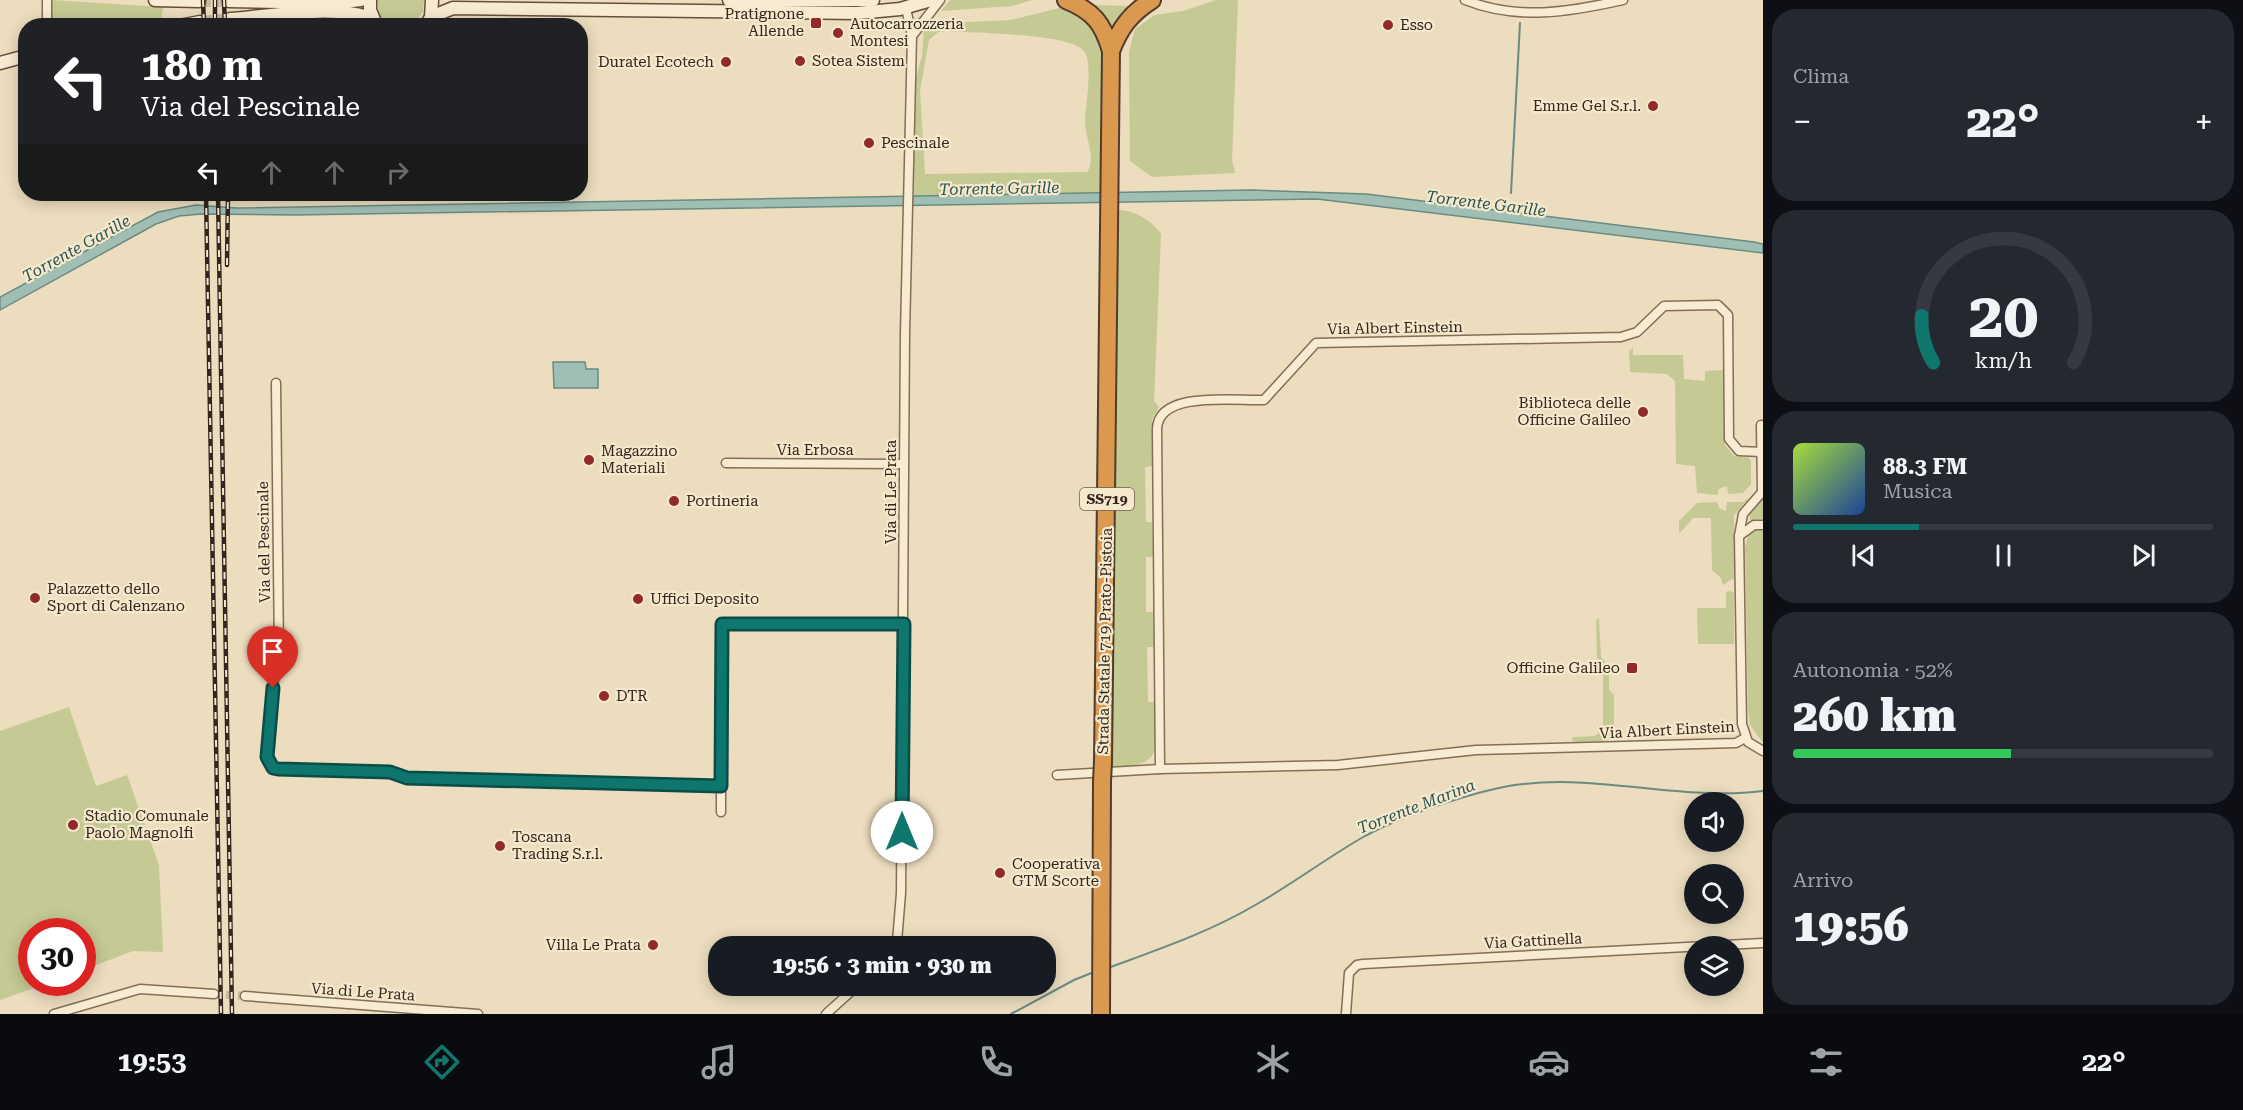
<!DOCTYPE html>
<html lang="it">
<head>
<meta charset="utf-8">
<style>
  body { margin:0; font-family:"Roboto Serif",serif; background:#242831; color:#f1f3f6; height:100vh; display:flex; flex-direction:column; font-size:22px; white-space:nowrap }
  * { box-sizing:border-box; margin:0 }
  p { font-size:20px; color:#9ea1a6 }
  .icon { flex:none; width:33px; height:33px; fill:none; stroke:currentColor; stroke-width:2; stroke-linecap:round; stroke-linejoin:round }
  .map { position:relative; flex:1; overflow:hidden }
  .side { display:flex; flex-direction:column; gap:9px; padding:9px; background:#0d0f14; width:480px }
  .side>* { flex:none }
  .top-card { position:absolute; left:18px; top:18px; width:570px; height:183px; border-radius:24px; box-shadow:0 3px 15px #0003; background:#202124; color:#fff; overflow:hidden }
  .buttons { position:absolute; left:1684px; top:792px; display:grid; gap:12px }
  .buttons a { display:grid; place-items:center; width:60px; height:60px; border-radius:50%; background:#171b24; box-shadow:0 3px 15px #0003; font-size:30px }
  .speed { position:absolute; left:18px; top:918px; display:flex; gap:12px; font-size:30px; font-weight:700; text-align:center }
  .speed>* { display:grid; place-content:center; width:78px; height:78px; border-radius:50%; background:#171b24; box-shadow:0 3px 15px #0003; line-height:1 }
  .speed .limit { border:9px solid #d22; background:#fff; color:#111 }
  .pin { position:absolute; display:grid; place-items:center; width:51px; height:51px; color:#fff; margin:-62px -26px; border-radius:50% 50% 50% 0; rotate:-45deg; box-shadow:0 0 6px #0007 }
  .pin .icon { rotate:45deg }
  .me { position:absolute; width:66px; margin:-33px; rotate:0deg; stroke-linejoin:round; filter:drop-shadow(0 0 4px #0008) }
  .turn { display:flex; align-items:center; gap:21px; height:126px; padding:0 24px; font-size:27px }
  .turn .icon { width:78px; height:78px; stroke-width:2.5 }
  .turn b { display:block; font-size:42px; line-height:51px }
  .lanes { display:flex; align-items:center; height:57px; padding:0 24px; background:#0003; justify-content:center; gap:30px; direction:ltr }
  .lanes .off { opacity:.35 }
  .big { font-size:45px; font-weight:800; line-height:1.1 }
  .side .tile { flex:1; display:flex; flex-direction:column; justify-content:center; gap:9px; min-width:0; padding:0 21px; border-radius:24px; background:#242831 }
  .side .dial { align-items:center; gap:0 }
  .dial svg { height:156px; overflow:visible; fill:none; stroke:#363941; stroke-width:7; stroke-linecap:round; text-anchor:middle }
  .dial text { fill:#f1f3f6; stroke:none }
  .song { display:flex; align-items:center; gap:18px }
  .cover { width:72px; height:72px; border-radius:9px; background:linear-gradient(135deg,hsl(80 70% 55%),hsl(220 70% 35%)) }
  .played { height:6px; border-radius:3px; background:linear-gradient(90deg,#0f766e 30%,#363941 30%) }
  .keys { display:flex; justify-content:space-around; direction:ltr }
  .heat { display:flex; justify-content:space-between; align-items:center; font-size:33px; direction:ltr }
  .charge { height:9px; border-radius:4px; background:linear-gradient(90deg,#34c759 52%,#363941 0) }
  .trip { position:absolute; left:708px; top:936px; width:348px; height:60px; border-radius:24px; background:#171b24; box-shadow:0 3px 15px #0003; font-weight:800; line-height:60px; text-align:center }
  .tabs { display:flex; height:96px; justify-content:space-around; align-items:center; background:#090b0e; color:#9ea1a6 }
  .tabs .icon { width:42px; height:42px }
  .tabs .active { color:#0f766e }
  .tabs b { font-size:27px; color:#f1f3f6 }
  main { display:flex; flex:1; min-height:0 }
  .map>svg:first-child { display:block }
  .green { fill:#c5c993; fill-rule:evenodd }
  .water { fill:#a1beb5; stroke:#698b82; stroke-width:1.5 }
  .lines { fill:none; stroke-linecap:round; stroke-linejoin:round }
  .stream { stroke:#698b82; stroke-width:2 }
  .street-tunnel { stroke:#c7b89e; stroke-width:8; stroke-dasharray:8 4; stroke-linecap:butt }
  .secondary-tunnel { stroke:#c7b89e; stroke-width:12; stroke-dasharray:12 6; stroke-linecap:butt }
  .street-casing { stroke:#846e57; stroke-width:11 }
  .secondary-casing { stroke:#654f3b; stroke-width:15 }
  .highway-casing { stroke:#513c2c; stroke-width:20 }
  .street { stroke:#f7ebd1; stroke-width:8 }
  .secondary { stroke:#f7ebd1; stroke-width:12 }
  .highway { stroke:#db994f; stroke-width:16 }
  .rail-casing { stroke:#33261c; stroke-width:4.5 }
  .rail { stroke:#f4e8cd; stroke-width:2; stroke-dasharray:7; stroke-linecap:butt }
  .highway-bridge-casing { stroke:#513c2c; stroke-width:20; stroke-linecap:butt }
  .highway-bridge { stroke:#db994f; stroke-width:16 }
  .route-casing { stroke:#0a4d48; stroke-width:15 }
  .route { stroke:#0f766e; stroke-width:10 }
  .poi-dot { fill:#91292d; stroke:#f4e8cd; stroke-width:2 }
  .labels { text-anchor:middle; stroke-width:4.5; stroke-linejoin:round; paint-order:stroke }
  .shield { fill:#f4e8cd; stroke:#6d6051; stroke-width:1.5 }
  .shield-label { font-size:14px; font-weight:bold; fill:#33261c }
  .poi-label { font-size:15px; fill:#33261c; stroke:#f4e8cd; text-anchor:start }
  .street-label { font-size:15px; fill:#33261c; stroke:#f4e8cd }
  .water-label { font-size:16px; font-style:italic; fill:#2b534f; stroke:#f4e8cd }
</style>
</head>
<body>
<main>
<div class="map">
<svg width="1763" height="1014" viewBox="0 0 1763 1014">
  <rect width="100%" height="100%" fill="#ecddbe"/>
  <g class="green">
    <path d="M 51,0 L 163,7 L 161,23 L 52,25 Z"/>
    <path d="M 377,0 L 424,0 L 423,12 L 411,25 L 390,25 L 380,18 Z"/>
    <path d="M 950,0 L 1033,0 L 1012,6 L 941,11 Z"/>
    <path d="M 1216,0 L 1238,0 L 1232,160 L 1235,173 L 1152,177 L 1130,161 L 1129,52 L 1135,29 L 1155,15 L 1183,11 Z"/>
    <path d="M 1089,5 L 1134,6 L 1112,37 Z"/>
    <path d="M 1059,8 L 1071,8 L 1080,11 L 1104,40 L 1105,194 L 914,196 L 914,84 L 922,56 L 924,29 L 929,24 L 1011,20 ZM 945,31 C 970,33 1071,33 1084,51 C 1093,63 1086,104 1085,119 C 1084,135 1097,159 1087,172 L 925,174 L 920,91 L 929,40 L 938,32 Z"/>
    <path d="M 1117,210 C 1135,210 1151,220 1161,234 L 1154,401 L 1159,407 L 1152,419 L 1152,466 L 1145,467 L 1146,522 L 1152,522 L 1153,557 L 1146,557 L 1146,612 L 1153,612 L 1154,647 L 1147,647 L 1148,702 L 1154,702 C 1155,748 1168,764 1113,768 L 1110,767 Z"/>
    <path d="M 1633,348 L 1633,355 L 1683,355 L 1684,379 L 1705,381 L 1705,371 L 1724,370 L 1725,445 L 1734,456 L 1748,457 L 1751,461 L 1751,484 L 1743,493 L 1728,494 L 1727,486 L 1719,489 L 1717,495 L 1697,493 L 1695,466 L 1676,464 L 1675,381 L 1667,374 L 1630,372 L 1629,351 Z"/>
    <path d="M 1750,497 L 1734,515 L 1734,578 L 1723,585 L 1721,578 L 1712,570 L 1711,518 L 1693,518 L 1681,532 L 1679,532 L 1679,521 L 1697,503 L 1717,502 L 1719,508 L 1726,511 L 1727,502 L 1743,502 Z"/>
    <path d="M 1763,498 L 1763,519 L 1750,520 L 1749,514 Z"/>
    <path d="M 1756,529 L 1763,531 L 1763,743 L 1750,725 L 1748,710 L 1745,546 L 1749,533 Z"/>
    <path d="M 1730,591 L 1734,593 L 1734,644 L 1698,644 L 1697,608 L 1726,608 L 1726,592 Z"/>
    <path d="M 1599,618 L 1601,657 L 1609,666 L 1609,690 L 1614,695 L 1614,734 L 1606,741 L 1576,742 L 1572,740 L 1573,737 L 1595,736 L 1603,730 L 1603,667 L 1597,658 L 1596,620 Z"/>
    <path d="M 69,707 L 96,786 L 127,775 L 159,865 L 163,952 L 133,951 L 83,970 L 82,932 L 32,932 L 32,982 L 48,983 L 0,1000 L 0,731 Z"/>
  </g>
  <g class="water">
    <path d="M 1251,190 L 1366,194 L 1754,242 L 1763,244 L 1763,253 L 1317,199 L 294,215 L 201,214 L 179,216 L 156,224 L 0,310 L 0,297 L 158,212 L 196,205 L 236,208 Z"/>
    <path d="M 553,362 L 585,362 L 586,369 L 598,369 L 598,388 L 554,388 Z"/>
  </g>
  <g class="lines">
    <g class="stream">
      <path d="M 1511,193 L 1520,23"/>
      <path d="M 1108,968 C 1159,949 1210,932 1257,904 C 1294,883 1328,857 1365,836 C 1404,815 1479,789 1523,784 C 1603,775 1683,801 1763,791"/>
      <path d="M 1011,1014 L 1074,980 L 1094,972"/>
    </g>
    <path class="street-tunnel" d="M 214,994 L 245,996"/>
    <g class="secondary-tunnel">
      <path d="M 199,1 L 229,1"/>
      <path d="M 200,22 L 230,19"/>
    </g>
    <defs>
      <g id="street">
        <path d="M 47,0 L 47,26"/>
        <path d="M 1465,0 C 1518,21 1569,12 1623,0"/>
        <path d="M 912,36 L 940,0"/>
        <path d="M 276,383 L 279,654 L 275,669 L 267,757 L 273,768 L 390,772 L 407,778 L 721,786 L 722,624 L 904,624"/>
        <path d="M 1761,425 L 1762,492"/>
        <path d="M 726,463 L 904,464"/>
        <path d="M 1763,491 L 1743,514 L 1739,536 L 1742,724 L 1748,742 L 1763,751"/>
        <path d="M 1739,536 L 1754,525 L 1763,525"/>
        <path d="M 1160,769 L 1157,429 C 1158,390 1236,401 1264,400 L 1316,343 L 1621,337 L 1637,332 L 1664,306 L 1718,305 L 1728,315 L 1729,439 L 1739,451 L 1762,452"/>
        <path d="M 1057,775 L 1160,769 L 1338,765 L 1476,750 L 1736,743 L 1745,738"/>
        <path d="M 721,786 L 721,812"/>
        <path d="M 893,946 L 897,942 L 901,893 L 905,333 L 912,36 L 906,8"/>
        <path d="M 245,996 L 478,1014"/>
        <path d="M 54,1014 L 140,989 L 214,994"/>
        <path d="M 826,1014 L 857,986"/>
        <path d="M 1346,1014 L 1349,973 L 1357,965 L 1363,964 L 1763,943"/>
      </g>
      <g id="secondary">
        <path d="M 155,0 L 199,1"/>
        <path d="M 370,0 L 370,10 L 375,22"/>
        <path d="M 729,0 L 873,0"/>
        <path d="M 229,1 L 333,3 L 361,0"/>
        <path d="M 431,17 L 453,8 L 857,13 L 900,9 L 931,0"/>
        <path d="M 230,19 C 269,16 337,4 373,19"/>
        <path d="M 179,26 L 200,22"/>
        <path d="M 426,26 L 431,17 L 432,0"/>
        <path d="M 0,63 L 26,56"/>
      </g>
      <g id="highway">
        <path d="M 1066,0 C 1093,11 1103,23 1111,51 L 1103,762"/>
        <path d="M 1111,51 C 1120,28 1130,14 1152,0"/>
        <path d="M 1101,1014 L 1102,781"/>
      </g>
    </defs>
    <use href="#street" class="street-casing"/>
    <use href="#secondary" class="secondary-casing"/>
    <use href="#highway" class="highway-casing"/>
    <use href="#street" class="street"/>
    <use href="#secondary" class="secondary"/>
    <use href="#highway" class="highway"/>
    <defs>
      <g id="rail">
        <path d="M 203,0 L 204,26"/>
        <path d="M 215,0 L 215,26"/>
        <path d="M 224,0 L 225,26"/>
        <path d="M 206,194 L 221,1014"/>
        <path d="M 218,194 L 232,1014"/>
        <path d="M 227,265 L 228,194"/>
      </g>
    </defs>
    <use href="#rail" class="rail-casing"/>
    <use href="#rail" class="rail"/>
    <defs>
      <path id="highway-bridge" d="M 1102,781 L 1103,762"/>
    </defs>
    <use href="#highway-bridge" class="highway-bridge-casing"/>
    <use href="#highway-bridge" class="highway-bridge"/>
  </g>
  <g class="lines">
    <defs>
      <path id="route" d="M 273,688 L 267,757 L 273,768 L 278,769 L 390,772 L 407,778 L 721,786 L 722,624 L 904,624 L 902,832"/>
    </defs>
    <use href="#route" class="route-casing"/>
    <use href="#route" class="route"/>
  </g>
  <g class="poi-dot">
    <rect x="810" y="17" width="12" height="12" rx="3"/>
    <circle cx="1388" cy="25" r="6"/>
    <circle cx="838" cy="33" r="6"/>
    <circle cx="800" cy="61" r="6"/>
    <circle cx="726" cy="62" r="6"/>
    <circle cx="1653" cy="106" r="6"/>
    <circle cx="869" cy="143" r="6"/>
    <circle cx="1643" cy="412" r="6"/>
    <circle cx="589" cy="460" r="6"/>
    <circle cx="674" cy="501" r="6"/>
    <circle cx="35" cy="598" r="6"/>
    <circle cx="638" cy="599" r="6"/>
    <rect x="1626" y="662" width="12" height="12" rx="3"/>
    <circle cx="604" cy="696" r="6"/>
    <circle cx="73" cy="825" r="6"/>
    <circle cx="500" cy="846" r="6"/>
    <circle cx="1000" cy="873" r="6"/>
    <circle cx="653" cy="945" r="6"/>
  </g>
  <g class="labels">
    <rect class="shield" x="1080" y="488" width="54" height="22" rx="4.5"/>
    <g class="shield-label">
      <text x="1107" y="504">SS719</text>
    </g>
    <g class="poi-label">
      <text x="804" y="19" text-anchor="end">Pratignone<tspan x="804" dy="17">Allende</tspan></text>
      <text x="850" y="29">Autocarrozzeria<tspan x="850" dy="17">Montesi</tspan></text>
      <text x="1400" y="30">Esso</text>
      <text x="812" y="66">Sotea Sistem</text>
      <text x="714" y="67" text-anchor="end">Duratel Ecotech</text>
      <text x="1641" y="111" text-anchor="end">Emme Gel S.r.l.</text>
      <text x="881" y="148">Pescinale</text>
      <text x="1631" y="408" text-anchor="end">Biblioteca delle<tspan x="1631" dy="17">Officine Galileo</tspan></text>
      <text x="601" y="456">Magazzino<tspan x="601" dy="17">Materiali</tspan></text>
      <text x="686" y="506">Portineria</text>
      <text x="47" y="594">Palazzetto dello<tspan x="47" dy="17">Sport di Calenzano</tspan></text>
      <text x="650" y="604">Uffici Deposito</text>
      <text x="1620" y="673" text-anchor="end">Officine Galileo</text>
      <text x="616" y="701">DTR</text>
      <text x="85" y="821">Stadio Comunale<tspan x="85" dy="17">Paolo Magnolfi</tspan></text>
      <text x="512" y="842">Toscana<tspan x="512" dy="17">Trading S.r.l.</tspan></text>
      <text x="1012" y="869">Cooperativa<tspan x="1012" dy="17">GTM Scorte</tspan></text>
      <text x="641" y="950" text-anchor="end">Villa Le Prata</text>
    </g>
    <g class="street-label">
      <text transform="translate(1395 328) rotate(-1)" y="5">Via Albert Einstein</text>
      <text x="815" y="455">Via Erbosa</text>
      <text transform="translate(891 492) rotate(-90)" y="5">Via di Le Prata</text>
      <text transform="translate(264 542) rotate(-91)" y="5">Via del Pescinale</text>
      <text transform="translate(1105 641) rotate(-89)" y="5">Strada Statale 719 Prato-Pistoia</text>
      <text transform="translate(1667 730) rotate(-3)" y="5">Via Albert Einstein</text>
      <text transform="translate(1533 941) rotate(-3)" y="5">Via Gattinella</text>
      <text transform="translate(363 992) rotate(4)" y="5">Via di Le Prata</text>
    </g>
    <g class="water-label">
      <text transform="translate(999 188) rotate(-1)" y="6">Torrente Garille</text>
      <text transform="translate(1486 203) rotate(7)" y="6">Torrente Garille</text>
      <text transform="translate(76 248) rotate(-29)" y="6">Torrente Garille</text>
      <text transform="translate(1416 806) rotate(-21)" y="6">Torrente Marina</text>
    </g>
  </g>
</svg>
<div class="buttons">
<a><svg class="icon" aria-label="sound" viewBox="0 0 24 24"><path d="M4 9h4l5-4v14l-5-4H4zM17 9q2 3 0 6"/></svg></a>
<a><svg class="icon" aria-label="search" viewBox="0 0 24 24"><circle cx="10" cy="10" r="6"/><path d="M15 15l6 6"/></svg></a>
<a><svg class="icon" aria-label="layers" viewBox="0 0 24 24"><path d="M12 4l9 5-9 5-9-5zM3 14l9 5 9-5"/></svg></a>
</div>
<div class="speed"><div class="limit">30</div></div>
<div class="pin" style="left:273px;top:688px;background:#d93025"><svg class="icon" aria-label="arrive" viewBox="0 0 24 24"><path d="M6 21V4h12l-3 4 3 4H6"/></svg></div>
<svg class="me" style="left:902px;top:832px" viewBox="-20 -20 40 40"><circle r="19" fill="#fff"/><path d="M0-13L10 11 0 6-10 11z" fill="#0f766e"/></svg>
<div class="trip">19:56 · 3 min · 930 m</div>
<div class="top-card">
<div class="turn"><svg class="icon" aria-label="left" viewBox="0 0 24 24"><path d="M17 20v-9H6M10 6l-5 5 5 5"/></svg><div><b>180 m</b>Via del Pescinale</div></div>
<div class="lanes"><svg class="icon" aria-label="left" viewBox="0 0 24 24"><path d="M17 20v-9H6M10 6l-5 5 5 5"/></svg><svg class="icon off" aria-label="ahead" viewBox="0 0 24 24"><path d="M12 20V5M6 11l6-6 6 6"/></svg><svg class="icon off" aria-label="ahead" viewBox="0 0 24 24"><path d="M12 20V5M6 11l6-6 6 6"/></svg><svg class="icon off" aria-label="right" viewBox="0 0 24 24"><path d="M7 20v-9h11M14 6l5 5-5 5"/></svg></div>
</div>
</div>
<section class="side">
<div class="tile"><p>Clima</p>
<div class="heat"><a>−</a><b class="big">22°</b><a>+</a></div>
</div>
<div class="tile dial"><svg viewBox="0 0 100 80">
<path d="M14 69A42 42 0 1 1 86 69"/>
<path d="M14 69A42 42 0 0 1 8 45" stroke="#0f766e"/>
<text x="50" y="56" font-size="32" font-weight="700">20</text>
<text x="50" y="72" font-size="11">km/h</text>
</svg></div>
<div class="tile">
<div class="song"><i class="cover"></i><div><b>88.3 FM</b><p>Musica</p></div></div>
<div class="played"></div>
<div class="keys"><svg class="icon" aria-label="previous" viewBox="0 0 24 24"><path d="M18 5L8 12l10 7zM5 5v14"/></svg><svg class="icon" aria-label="pause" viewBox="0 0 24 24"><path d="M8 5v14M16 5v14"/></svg><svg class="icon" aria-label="next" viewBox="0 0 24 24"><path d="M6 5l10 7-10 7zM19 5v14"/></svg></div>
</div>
<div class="tile"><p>Autonomia · 52%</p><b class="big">260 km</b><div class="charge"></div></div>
<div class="tile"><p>Arrivo</p><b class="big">19:56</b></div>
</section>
</main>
<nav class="tabs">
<b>19:53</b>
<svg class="icon active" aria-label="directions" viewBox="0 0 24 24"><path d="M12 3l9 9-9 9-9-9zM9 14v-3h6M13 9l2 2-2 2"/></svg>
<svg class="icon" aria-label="music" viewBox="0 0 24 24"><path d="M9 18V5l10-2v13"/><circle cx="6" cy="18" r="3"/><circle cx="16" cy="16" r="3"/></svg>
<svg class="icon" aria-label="phone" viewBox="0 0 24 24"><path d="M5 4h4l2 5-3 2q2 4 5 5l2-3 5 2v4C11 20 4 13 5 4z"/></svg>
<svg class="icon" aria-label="climate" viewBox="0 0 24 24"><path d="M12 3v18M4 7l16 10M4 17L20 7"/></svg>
<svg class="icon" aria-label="car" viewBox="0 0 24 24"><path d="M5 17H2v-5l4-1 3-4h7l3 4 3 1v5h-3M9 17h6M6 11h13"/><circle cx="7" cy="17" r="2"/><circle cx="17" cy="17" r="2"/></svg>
<svg class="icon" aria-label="filters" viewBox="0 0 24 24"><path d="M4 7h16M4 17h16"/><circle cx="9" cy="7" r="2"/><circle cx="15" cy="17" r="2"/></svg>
<b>22°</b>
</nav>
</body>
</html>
